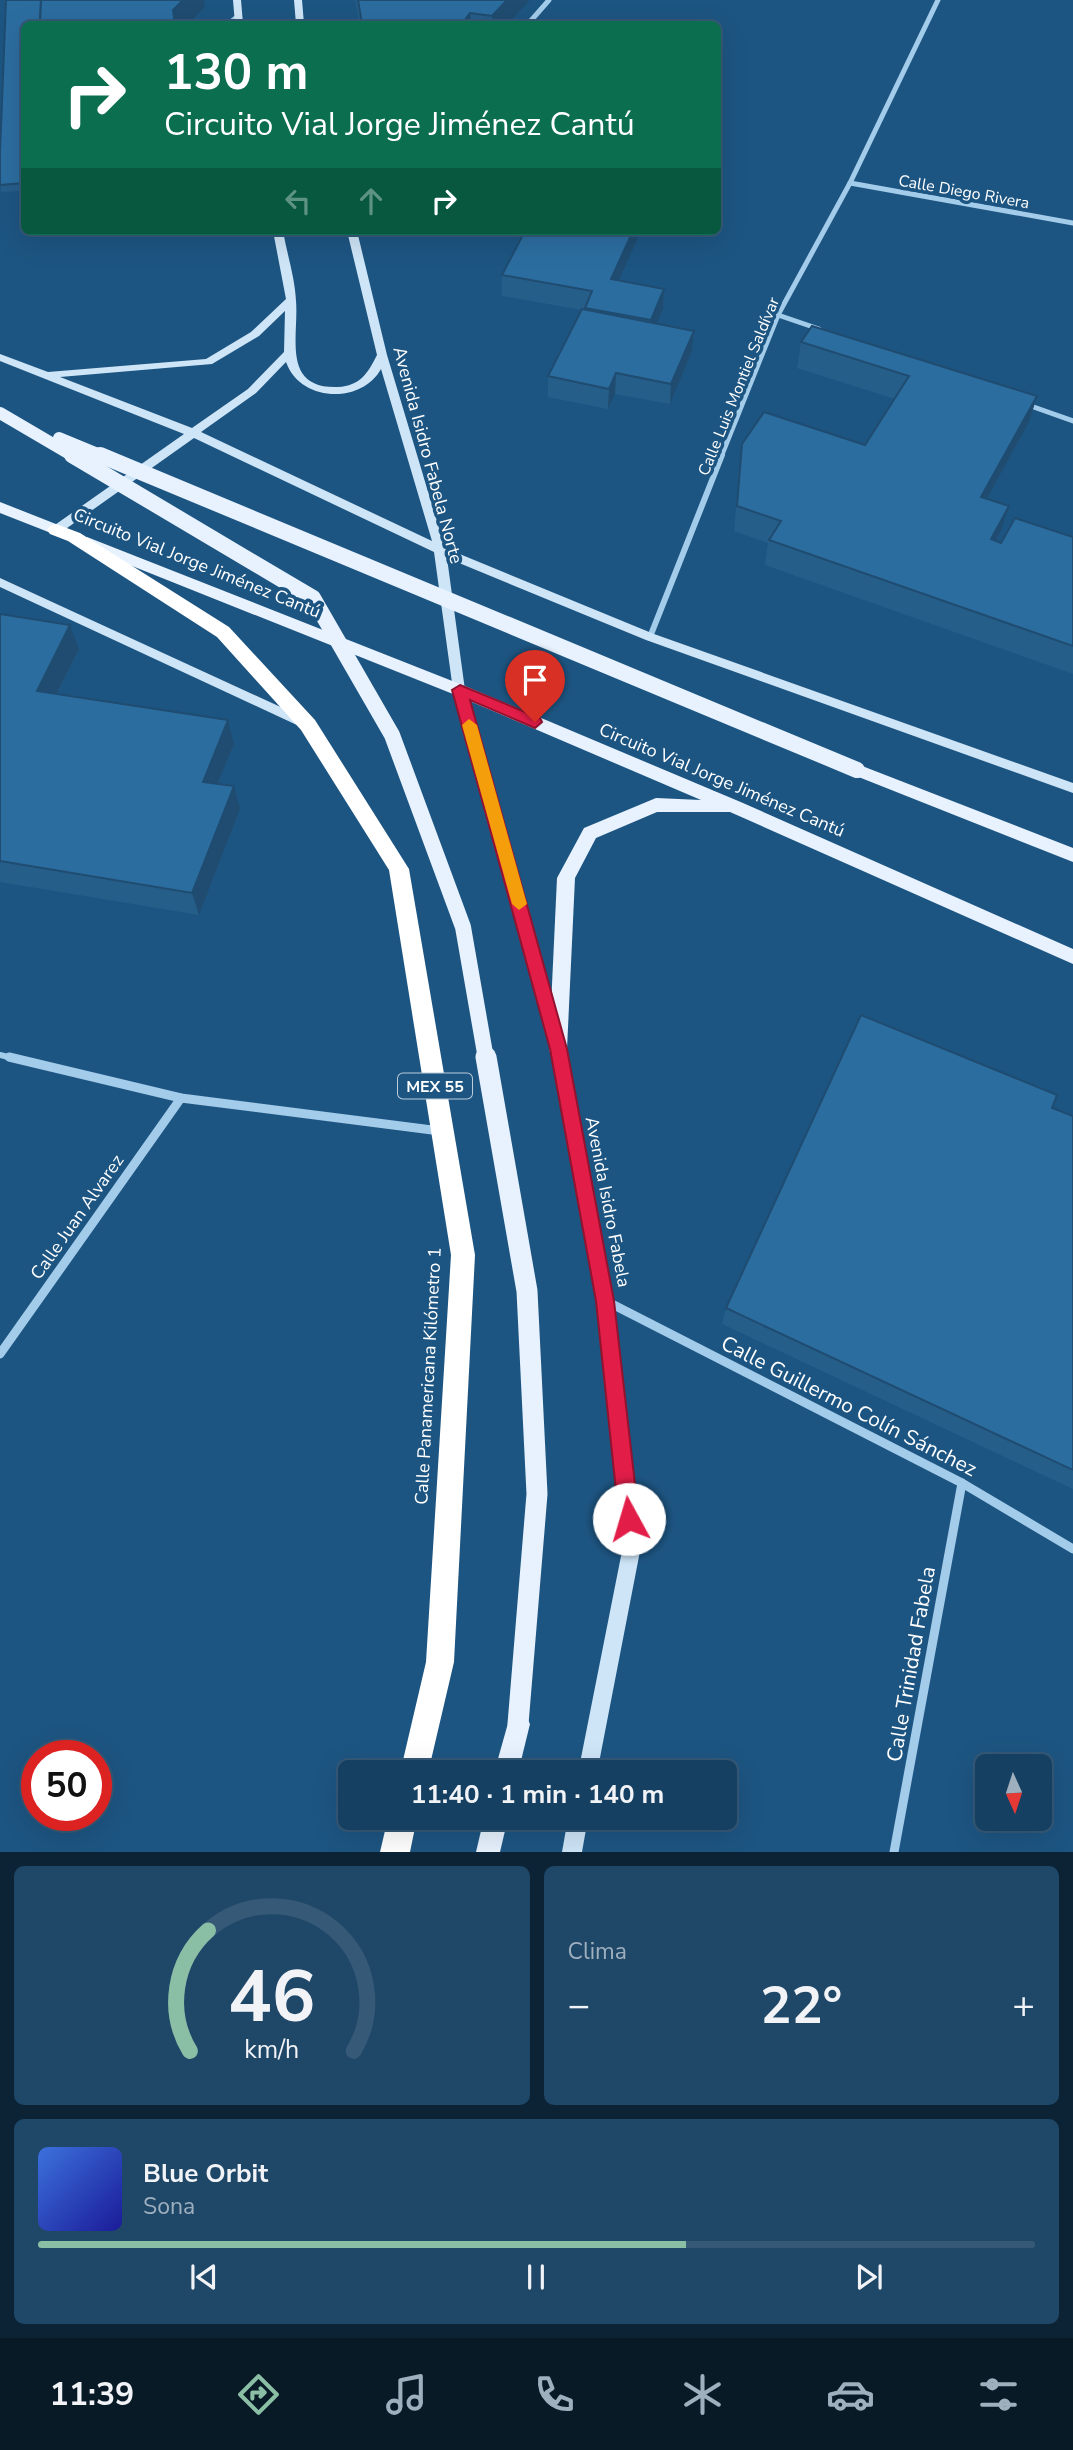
<!DOCTYPE html>
<html lang="es">
<head>
<meta charset="utf-8">
<style>
  body { margin:0; font-family:"Nunito Sans",sans-serif; background:#1f4768; color:#f1f3f6; height:100vh; display:flex; flex-direction:column; font-size:26px; white-space:nowrap }
  * { box-sizing:border-box; margin:0 }
  p { font-size:23px; color:#9eafbe }
  .icon { flex:none; width:38px; height:38px; fill:none; stroke:currentColor; stroke-width:2; stroke-linecap:round; stroke-linejoin:round }
  .map { position:relative; height:1852px; overflow:hidden }
  .sheet { display:flex; flex-direction:column; gap:14px; padding:14px; background:#0c2336; flex:1 }
  .sheet>* { flex:none }
  .hud { position:absolute; left:21px; top:21px; width:700px; height:214px; border-radius:10px; box-shadow:0 7px 28px #0002,0 0 0 2px #355977; background:#0b6e4f; color:#fff; overflow:hidden }
  .needle { width:46px; rotate:177deg }
  .controls { position:absolute; left:975px; top:1754px; display:grid; gap:14px }
  .controls a { display:grid; place-items:center; width:77px; height:77px; border-radius:10px; background:#164062; box-shadow:0 7px 28px #0002,0 0 0 2px #355977; font-size:35px }
  .speed { position:absolute; left:21px; top:1740px; display:flex; gap:14px; font-size:35px; font-weight:700; text-align:center }
  .speed>* { display:grid; place-content:center; width:91px; height:91px; border-radius:50%; background:#164062; box-shadow:0 7px 28px #0002,0 0 0 2px #355977; line-height:1 }
  .speed .limit { border:10px solid #d22; background:#fff; color:#111 }
  .pin { position:absolute; display:grid; place-items:center; width:60px; height:60px; color:#fff; margin:-72px -30px; border-radius:50% 50% 50% 0; rotate:-45deg; box-shadow:0 0 7px #0007 }
  .pin .icon { rotate:45deg }
  .me { position:absolute; width:77px; margin:-38px; rotate:354deg; stroke-linejoin:round; filter:drop-shadow(0 0 5px #0008) }
  .turn { display:flex; align-items:center; gap:24px; height:147px; padding:0 28px; font-size:32px }
  .turn .icon { width:91px; height:91px; stroke-width:2.5 }
  .turn b { display:block; font-size:49px; line-height:60px }
  .lanes { display:flex; align-items:center; height:66px; padding:0 28px; background:#0003; justify-content:center; gap:35px; direction:ltr }
  .lanes .off { opacity:.35 }
  .big { font-size:52px; font-weight:700; line-height:1.1 }
  .sheet .tile { flex:1; display:flex; flex-direction:column; justify-content:center; gap:10px; min-width:0; padding:0 24px; border-radius:10px; background:#1f4768 }
  .sheet .dial { align-items:center; gap:0 }
  .dial svg { height:182px; overflow:visible; fill:none; stroke:#355977; stroke-width:7; stroke-linecap:round; text-anchor:middle }
  .dial text { fill:#f1f3f6; stroke:none }
  .song { display:flex; align-items:center; gap:21px }
  .cover { width:84px; height:84px; border-radius:10px; background:linear-gradient(135deg,hsl(220 70% 55%),hsl(240 70% 35%)) }
  .played { height:7px; border-radius:4px; background:linear-gradient(90deg,#8abfa5 65%,#355977 65%) }
  .keys { display:flex; justify-content:space-around; direction:ltr }
  .heat { display:flex; justify-content:space-between; align-items:center; font-size:38px; direction:ltr }
  .sheet .tiles { flex:1; display:grid; gap:14px; grid-template-columns:1fr 1fr }
  .tile:last-child { grid-column:span 2 }
  .trip { position:absolute; left:338px; top:1760px; width:399px; height:70px; border-radius:10px; background:#164062; box-shadow:0 7px 28px #0002,0 0 0 2px #355977; font-weight:700; line-height:70px; text-align:center }
  .menu { display:flex; height:112px; justify-content:space-around; align-items:center; background:#091a27; color:#9eafbe }
  .menu .icon { width:49px; height:49px }
  .menu .current { color:#8abfa5 }
  .menu b { font-size:32px; color:#f1f3f6 }
  .map>svg:first-child { display:block }
  .lines { fill:none; stroke-linecap:round; stroke-linejoin:round }
  .lane { stroke:#a3cbea; stroke-width:3.5 }
  .street-far2 { stroke:#a3cbea; stroke-width:5 }
  .street-far1 { stroke:#a3cbea; stroke-width:6 }
  .street { stroke:#a3cbea; stroke-width:9 }
  .secondary { fill:#cee5f7; fill-rule:evenodd }
  .primary { fill:#e7f2fe; fill-rule:evenodd }
  .highway { fill:#fff; fill-rule:evenodd }
  .primary-bridge-far2 { stroke:#e7f2fe; stroke-width:12 }
  .primary-bridge-far1 { stroke:#e7f2fe; stroke-width:16 }
  .primary-bridge { stroke:#e7f2fe; stroke-width:21 }
  .wall { fill:#265e8a }
  .shaded-wall { fill:#1f4c70 }
  .building { fill:#2c6da0; stroke:#1f4c70; stroke-width:2 }
  .route { fill:#e11d48; stroke:#92132f; stroke-width:2 }
  .slow { fill:#f59e0b }
  .labels { text-anchor:middle; stroke-width:7; stroke-linejoin:round; paint-order:stroke }
  .far-street-label { font-size:16px; fill:#fff; stroke:#1d5582 }
  .shield { fill:#1d5582; stroke:#bbccda; stroke-width:2 }
  .shield-label { font-size:16px; font-weight:bold; fill:#fff }
  .street-label { font-size:18px; fill:#fff; stroke:#1d5582 }
  .near-street-label { font-size:21px; fill:#fff; stroke:#1d5582 }
</style>
</head>
<body>
<div class="map">
<svg width="1073" height="1852" viewBox="0 0 1073 1852">
  <rect width="100%" height="100%" fill="#1d5582"/>
  <g class="lines">
    <path class="lane" d="M 227,24 L 238,15"/>
    <g class="street-far2">
      <path d="M 528,24 L 549,0"/>
      <path d="M 850,183 L 1073,223"/>
      <path d="M 778,315 L 819,329"/>
      <path d="M 1028,405 L 1073,421"/>
      <path d="M 721,457 L 778,315 L 850,183 L 938,0"/>
    </g>
    <g class="street-far1">
      <path d="M 650,637 L 722,455"/>
      <path d="M 0,1055 L 16,1059"/>
    </g>
    <g class="street">
      <path d="M 9,1057 L 181,1098 L 440,1131"/>
      <path d="M 606,1301 L 962,1483 L 1073,1549"/>
      <path d="M 0,1354 L 181,1098"/>
      <path d="M 894,1852 L 962,1483"/>
    </g>
    <g class="secondary">
      <path d="M 233,0 L 241,0 L 243,24 L 235,24 Z"/>
      <path d="M 294,0 L 302,0 L 304,24 L 296,24 Z"/>
      <path d="M 273,231 L 283,231 C 287,254 295,278 296,301 C 299,336 281,389 338,387 C 360,386 368,373 377,355 L 347,231 L 357,231 L 387,355 L 445,548 L 654,634 L 1073,783 L 1073,793 L 646,640 L 447,558 L 465,690 L 565,1049 L 613,1301 L 641,1546 L 597,1773 L 578,1773 L 623,1546 L 597,1301 L 551,1049 L 453,690 L 434,552 L 194,438 L 60,533 L 52,533 L 52,527 L 184,434 L 0,361 L 0,354 L 48,372 L 206,359 L 251,332 L 286,299 ZM 285,311 L 284,352 L 248,389 L 192,428 L 60,377 L 212,364 L 259,336 ZM 286,362 C 300,402 361,405 381,369 L 432,541 L 201,432 L 256,393 Z"/>
      <path d="M 0,578 L 309,720 L 310,723 L 304,728 L 299,726 L 0,587 Z"/>
      <path d="M 568,1818 L 588,1818 L 582,1852 L 562,1852 Z"/>
    </g>
    <g class="primary">
      <path d="M 0,502 L 61,526 L 63,530 L 56,535 L 0,513 Z"/>
      <path d="M 87,537 L 465,686 L 743,803 L 1073,949 L 1073,964 L 730,812 L 657,812 L 596,838 L 575,878 L 567,1049 L 565,1055 L 558,1057 L 551,1055 L 549,1049 L 557,878 L 584,828 L 656,798 L 701,800 L 453,694 L 82,546 L 80,542 Z"/>
      <path d="M 857,764 L 1073,848 L 1073,862 L 851,774 L 849,770 Z"/>
      <path d="M 518,1712 L 526,1716 L 530,1724 L 518,1773 L 494,1773 L 510,1716 Z"/>
      <path d="M 484,1818 L 508,1818 L 500,1852 L 476,1852 Z"/>
    </g>
    <g class="highway">
      <path d="M 56,524 L 80,533 L 229,627 L 315,720 L 409,869 L 475,1255 L 454,1662 L 428,1773 L 400,1773 L 426,1662 L 451,1255 L 389,870 L 301,730 L 217,637 L 68,541 L 50,534 L 47,530 L 50,526 Z"/>
      <path d="M 388,1818 L 417,1818 L 410,1852 L 380,1852 Z"/>
    </g>
    <g class="primary-bridge-far2">
      <path d="M 0,413 L 75,457"/>
      <path d="M 59,438 L 105,457"/>
    </g>
    <g class="primary-bridge-far1">
      <path d="M 72,455 L 313,598 L 392,735 L 463,927 L 486,1059"/>
      <path d="M 100,455 L 857,770"/>
    </g>
    <path class="primary-bridge" d="M 486,1057 L 527,1291 L 537,1494 L 518,1724"/>
  </g>
  <g class="wall">
    <path d="M 6,0 L 204,0 L 205,7 L 188,24 L 24,24 L 24,191 L 1,192 L 0,152 Z"/>
    <path d="M 355,0 L 530,0 L 508,24 L 360,24 Z"/>
    <path d="M 641,231 L 618,281 L 664,289 L 663,309 L 657,323 L 694,331 L 692,351 L 670,404 L 615,394 L 608,409 L 548,397 L 548,376 L 582,310 L 502,296 L 502,275 Z"/>
    <path d="M 801,342 L 1037,396 L 1029,422 L 987,498 L 1001,531 L 996,541 L 1001,543 L 1073,537 L 1073,674 L 765,565 L 768,543 L 734,531 L 742,444 L 865,445 L 895,399 L 797,368 Z"/>
    <path d="M 0,614 L 70,625 L 79,649 L 57,694 L 228,720 L 234,744 L 218,784 L 240,809 L 199,915 L 0,882 Z"/>
    <path d="M 1052,1108 L 1073,1116 L 1073,1489 L 722,1324 L 726,1308 Z"/>
  </g>
  <g class="shaded-wall">
    <path d="M 183,0 L 204,0 L 205,7 L 188,24 L 175,24 L 173,10 Z"/>
    <path d="M 507,0 L 530,0 L 508,24 L 492,24 L 492,16 Z"/>
    <path d="M 470,13 L 471,24 L 462,24 Z"/>
    <path d="M 633,231 L 641,231 L 610,300 L 611,279 Z"/>
    <path d="M 664,289 L 663,309 L 650,340 L 651,320 Z"/>
    <path d="M 694,331 L 692,351 L 670,404 L 671,384 Z"/>
    <path d="M 616,373 L 615,394 L 608,409 L 609,389 Z"/>
    <path d="M 1037,396 L 1029,422 L 974,522 L 981,497 Z"/>
    <path d="M 1009,506 L 1001,531 L 983,564 L 991,539 Z"/>
    <path d="M 70,625 L 79,649 L 46,715 L 37,691 Z"/>
    <path d="M 228,720 L 234,744 L 209,805 L 203,782 Z"/>
    <path d="M 234,786 L 240,809 L 199,915 L 192,893 Z"/>
  </g>
  <g class="building">
    <path d="M 6,0 L 41,0 L 40,24 L 24,24 L 24,183 L 0,185 L 0,152 Z"/>
    <path d="M 41,0 L 183,0 L 173,10 L 175,24 L 40,24 Z"/>
    <path d="M 358,0 L 507,0 L 492,16 L 470,13 L 462,24 L 362,24 Z"/>
    <path d="M 525,231 L 633,231 L 611,279 L 664,289 L 651,320 L 585,308 L 592,291 L 502,275 Z"/>
    <path d="M 582,309 L 694,331 L 671,384 L 616,373 L 609,389 L 548,376 Z"/>
    <path d="M 812,326 L 1037,396 L 981,497 L 1009,506 L 991,539 L 1001,543 L 1015,518 L 1073,537 L 1073,646 L 769,540 L 781,521 L 737,506 L 742,444 L 764,412 L 865,445 L 909,376 L 801,342 Z"/>
    <path d="M 0,614 L 70,625 L 37,691 L 228,720 L 203,782 L 234,786 L 192,893 L 0,861 Z"/>
    <path d="M 861,1015 L 1057,1095 L 1052,1108 L 1073,1116 L 1073,1470 L 726,1308 Z"/>
  </g>
  <path class="route" d="M 460,685 L 540,718 L 542,722 L 535,728 L 470,700 L 567,1049 L 614,1301 L 639,1519 L 636,1526 L 629,1529 L 622,1526 L 619,1519 L 596,1301 L 550,1049 L 452,690 Z"/>
  <path class="slow" d="M 469,719 L 477,725 L 527,904 L 519,910 L 512,904 L 462,725 Z"/>
  <g class="labels">
    <g class="far-street-label">
      <text transform="translate(964 191) rotate(10)" y="6">Calle Diego Rivera</text>
      <text transform="translate(738 386) rotate(-68)" y="6">Calle Luis Montiel Saldívar</text>
    </g>
    <rect class="shield" x="398" y="1073.5" width="74" height="25" rx="5"/>
    <g class="shield-label">
      <text x="435" y="1092">MEX 55</text>
    </g>
    <g class="street-label">
      <text transform="translate(428 455) rotate(75)" y="6">Avenida Isidro Fabela Norte</text>
      <text transform="translate(197 563) rotate(22)" y="6">Circuito Vial Jorge Jiménez Cantú</text>
      <text transform="translate(722 780) rotate(23)" y="6">Circuito Vial Jorge Jiménez Cantú</text>
      <text transform="translate(608 1202) rotate(79)" y="6">Avenida Isidro Fabela</text>
      <text transform="translate(77 1217) rotate(-55)" y="6">Calle Juan Alvarez</text>
      <text transform="translate(428 1376) rotate(-87)" y="6">Calle Panamericana Kilómetro 1</text>
    </g>
    <g class="near-street-label">
      <text transform="translate(849 1406) rotate(27)" y="7">Calle Guillermo Colín Sánchez</text>
      <text transform="translate(911 1664) rotate(-80)" y="7">Calle Trinidad Fabela</text>
    </g>
  </g>
</svg>
<div class="controls">
<a><svg class="needle" viewBox="-14 -14 28 28"><path d="M0-13l5 13h-10z" fill="#e53935"/><path d="M0 13l5-13h-10z" fill="#9eafbe"/></svg></a>
</div>
<div class="speed"><div class="limit">50</div></div>
<div class="pin" style="left:535px;top:722px;background:#d93025"><svg class="icon" aria-label="arrive" viewBox="0 0 24 24"><path d="M6 21V4h12l-3 4 3 4H6"/></svg></div>
<svg class="me" style="left:629px;top:1519px" viewBox="-20 -20 40 40"><circle r="19" fill="#fff"/><path d="M0-13L10 11 0 6-10 11z" fill="#e11d48"/></svg>
<div class="trip">11:40 · 1 min · 140 m</div>
<div class="hud">
<div class="turn"><svg class="icon" aria-label="right" viewBox="0 0 24 24"><path d="M7 20v-9h11M14 6l5 5-5 5"/></svg><div><b>130 m</b>Circuito Vial Jorge Jiménez Cantú</div></div>
<div class="lanes"><svg class="icon off" aria-label="left" viewBox="0 0 24 24"><path d="M17 20v-9H6M10 6l-5 5 5 5"/></svg><svg class="icon off" aria-label="ahead" viewBox="0 0 24 24"><path d="M12 20V5M6 11l6-6 6 6"/></svg><svg class="icon" aria-label="right" viewBox="0 0 24 24"><path d="M7 20v-9h11M14 6l5 5-5 5"/></svg></div>
</div>
</div>
<section class="sheet">
<div class="tiles">
<div class="tile dial"><svg viewBox="0 0 100 80">
<path d="M14 69A42 42 0 1 1 86 69"/>
<path d="M14 69A42 42 0 0 1 22 16" stroke="#8abfa5"/>
<text x="50" y="56" font-size="32" font-weight="700">46</text>
<text x="50" y="72" font-size="11">km/h</text>
</svg></div>
<div class="tile"><p>Clima</p>
<div class="heat"><a>−</a><b class="big">22°</b><a>+</a></div>
</div>
<div class="tile">
<div class="song"><i class="cover"></i><div><b>Blue Orbit</b><p>Sona</p></div></div>
<div class="played"></div>
<div class="keys"><svg class="icon" aria-label="previous" viewBox="0 0 24 24"><path d="M18 5L8 12l10 7zM5 5v14"/></svg><svg class="icon" aria-label="pause" viewBox="0 0 24 24"><path d="M8 5v14M16 5v14"/></svg><svg class="icon" aria-label="next" viewBox="0 0 24 24"><path d="M6 5l10 7-10 7zM19 5v14"/></svg></div>
</div>
</div>
</section>
<nav class="menu">
<b>11:39</b>
<svg class="icon current" aria-label="directions" viewBox="0 0 24 24"><path d="M12 3l9 9-9 9-9-9zM9 14v-3h6M13 9l2 2-2 2"/></svg>
<svg class="icon" aria-label="music" viewBox="0 0 24 24"><path d="M9 18V5l10-2v13"/><circle cx="6" cy="18" r="3"/><circle cx="16" cy="16" r="3"/></svg>
<svg class="icon" aria-label="phone" viewBox="0 0 24 24"><path d="M5 4h4l2 5-3 2q2 4 5 5l2-3 5 2v4C11 20 4 13 5 4z"/></svg>
<svg class="icon" aria-label="climate" viewBox="0 0 24 24"><path d="M12 3v18M4 7l16 10M4 17L20 7"/></svg>
<svg class="icon" aria-label="car" viewBox="0 0 24 24"><path d="M5 17H2v-5l4-1 3-4h7l3 4 3 1v5h-3M9 17h6M6 11h13"/><circle cx="7" cy="17" r="2"/><circle cx="17" cy="17" r="2"/></svg>
<svg class="icon" aria-label="filters" viewBox="0 0 24 24"><path d="M4 7h16M4 17h16"/><circle cx="9" cy="7" r="2"/><circle cx="15" cy="17" r="2"/></svg>
</nav>
</body>
</html>
